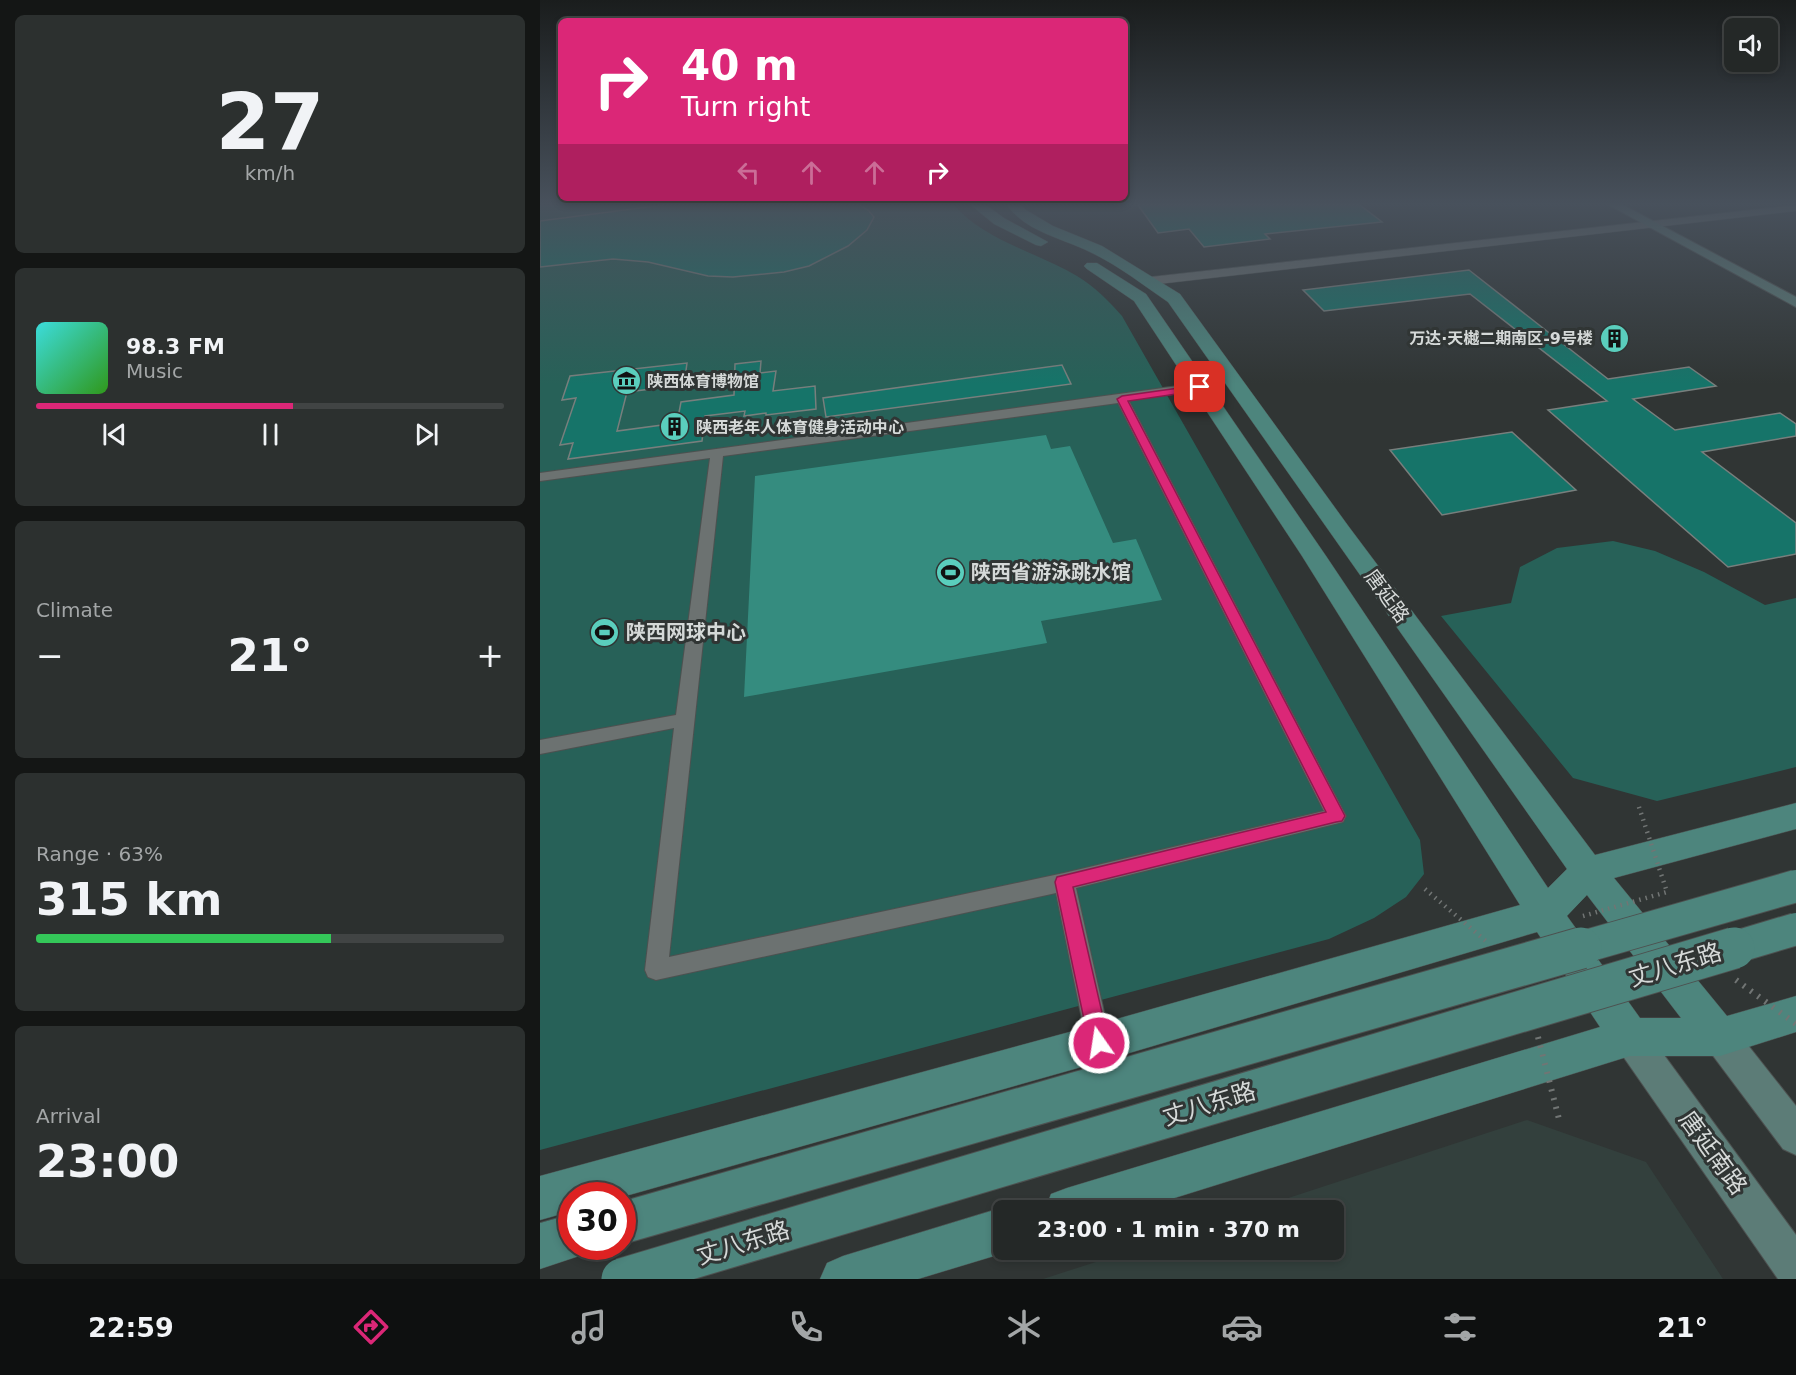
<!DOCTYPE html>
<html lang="en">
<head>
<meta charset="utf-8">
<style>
  body { margin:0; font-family:"DejaVu Sans","Noto Sans SC",sans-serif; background:#2c302f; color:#f1f3f6; height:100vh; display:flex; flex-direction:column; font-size:22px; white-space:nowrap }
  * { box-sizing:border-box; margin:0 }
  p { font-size:20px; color:#a3a6a7 }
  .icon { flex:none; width:33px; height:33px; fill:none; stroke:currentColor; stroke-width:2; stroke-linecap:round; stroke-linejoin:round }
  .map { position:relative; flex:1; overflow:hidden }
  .panel { display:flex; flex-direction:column; gap:15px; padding:15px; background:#141615; width:540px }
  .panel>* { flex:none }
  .hud { position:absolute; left:18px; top:18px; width:570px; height:183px; border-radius:9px; box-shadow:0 3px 9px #0003,0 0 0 2px #414444; background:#db2777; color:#fff; overflow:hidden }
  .controls { position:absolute; left:1184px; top:18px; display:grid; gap:12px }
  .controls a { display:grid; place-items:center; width:54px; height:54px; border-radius:9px; background:#242827; box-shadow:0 3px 9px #0003,0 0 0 2px #414444; font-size:30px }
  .speed { position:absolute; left:18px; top:1182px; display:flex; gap:12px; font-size:30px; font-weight:700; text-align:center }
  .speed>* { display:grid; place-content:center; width:78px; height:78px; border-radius:50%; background:#242827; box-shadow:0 3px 9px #0003,0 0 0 2px #414444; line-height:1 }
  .speed .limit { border:9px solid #d22; background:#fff; color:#111 }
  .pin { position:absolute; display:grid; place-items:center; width:51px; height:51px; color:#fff; margin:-26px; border-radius:12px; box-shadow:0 3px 9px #0006 }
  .me { position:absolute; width:66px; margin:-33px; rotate:347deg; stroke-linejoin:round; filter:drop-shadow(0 0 4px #0008) }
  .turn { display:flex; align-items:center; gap:21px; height:126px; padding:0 24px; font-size:27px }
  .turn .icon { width:78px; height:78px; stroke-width:2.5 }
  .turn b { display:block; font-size:42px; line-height:51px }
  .lanes { display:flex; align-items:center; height:57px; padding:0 24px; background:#0003; justify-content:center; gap:30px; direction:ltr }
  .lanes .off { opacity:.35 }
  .big { font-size:45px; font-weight:700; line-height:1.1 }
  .panel .widget { flex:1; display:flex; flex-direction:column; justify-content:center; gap:9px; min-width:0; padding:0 21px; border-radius:9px; background:#2c302f }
  .panel .dial { align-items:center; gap:0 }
  .dial b { font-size:78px; line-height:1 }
  .song { display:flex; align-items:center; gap:18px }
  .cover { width:72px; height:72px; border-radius:9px; background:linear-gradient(135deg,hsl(180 70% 55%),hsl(110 70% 35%)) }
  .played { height:6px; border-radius:3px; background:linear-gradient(90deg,#db2777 55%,#414444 55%) }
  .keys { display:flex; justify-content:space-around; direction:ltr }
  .heat { display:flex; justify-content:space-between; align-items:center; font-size:33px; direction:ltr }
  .charge { height:9px; border-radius:4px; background:linear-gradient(90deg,#34c759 63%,#414444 0) }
  .trip { position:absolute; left:453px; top:1200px; width:351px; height:60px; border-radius:9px; background:#242827; box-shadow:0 3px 9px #0003,0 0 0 2px #414444; font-weight:700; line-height:60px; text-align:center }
  .tab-bar { display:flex; height:96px; justify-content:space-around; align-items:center; background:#0e1010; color:#a3a6a7 }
  .tab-bar .icon { width:42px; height:42px }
  .tab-bar .selected { color:#db2777 }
  .tab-bar b { font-size:27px; color:#f1f3f6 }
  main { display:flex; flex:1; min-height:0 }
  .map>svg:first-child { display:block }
  .built { fill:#33403d }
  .green { fill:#276158 }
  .water { fill:#358c7f }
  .building { fill:#167469; stroke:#787f7d; stroke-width:1.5 }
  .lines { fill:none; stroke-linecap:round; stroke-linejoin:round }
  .minor-casing { stroke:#4d5150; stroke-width:2 }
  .tertiary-casing { stroke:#4d5150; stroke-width:1 }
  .secondary-casing { stroke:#4d5150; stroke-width:2 }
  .primary-casing { stroke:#4d5150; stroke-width:1 }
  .minor { fill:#6c7271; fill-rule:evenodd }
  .tertiary { fill:#6c7271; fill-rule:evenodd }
  .secondary { fill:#5c7c77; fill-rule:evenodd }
  .primary { fill:#4d857d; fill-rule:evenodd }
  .primary-bridge-far1-casing { stroke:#4d5150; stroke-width:34; stroke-linecap:butt }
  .primary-bridge-casing { stroke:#4d5150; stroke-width:43; stroke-linecap:butt }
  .path-bridge-far1 { stroke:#717574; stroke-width:4.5; stroke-dasharray:1.5 5; stroke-linecap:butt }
  .path-bridge { stroke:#717574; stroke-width:6; stroke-dasharray:2 7; stroke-linecap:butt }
  .primary-bridge-far1 { stroke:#4d857d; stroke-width:32 }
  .primary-bridge { stroke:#4d857d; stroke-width:41 }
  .route { fill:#db2777; stroke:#8e194d; stroke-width:1.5 }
  .labels { text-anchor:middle; stroke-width:6; stroke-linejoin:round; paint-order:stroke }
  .far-poi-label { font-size:16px; font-weight:bold; fill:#d5d9d8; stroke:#303534; text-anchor:start }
  .poi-label { font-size:20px; font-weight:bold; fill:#d5d9d8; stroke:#303534; text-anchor:start }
  .street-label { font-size:20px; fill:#d5d9d8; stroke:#303534 }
  .near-street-label { font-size:24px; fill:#d5d9d8; stroke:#303534 }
</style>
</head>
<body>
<main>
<section class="panel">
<div class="widget dial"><b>27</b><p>km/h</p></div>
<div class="widget">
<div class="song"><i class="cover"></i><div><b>98.3 FM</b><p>Music</p></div></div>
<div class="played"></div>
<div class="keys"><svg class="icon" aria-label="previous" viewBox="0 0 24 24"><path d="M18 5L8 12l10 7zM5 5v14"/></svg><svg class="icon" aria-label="pause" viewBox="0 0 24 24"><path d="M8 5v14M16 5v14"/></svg><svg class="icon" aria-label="next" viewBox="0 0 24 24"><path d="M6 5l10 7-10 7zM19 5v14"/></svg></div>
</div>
<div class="widget"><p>Climate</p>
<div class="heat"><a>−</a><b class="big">21°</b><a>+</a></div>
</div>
<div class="widget"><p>Range · 63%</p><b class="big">315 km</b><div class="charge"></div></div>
<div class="widget"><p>Arrival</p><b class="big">23:00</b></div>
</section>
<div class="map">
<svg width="1256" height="1279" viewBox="0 0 1256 1279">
  <rect width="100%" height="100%" fill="#303534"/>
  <path class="built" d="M 987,1120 L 1106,1162 L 1183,1279 L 503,1279 L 593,1250 L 794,1250 L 794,1210 L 712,1210 Z"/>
  <g class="green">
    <path d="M 0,205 L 414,205 C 445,241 497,252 537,276 C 555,287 569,301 582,316 L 880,840 L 884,874 L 866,897 L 834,918 L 789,939 L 0,1150 Z"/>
    <path d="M 1073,541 L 1115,551 L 1164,572 L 1225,605 L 1256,598 L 1256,767 L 1117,801 L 1033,778 L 901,616 L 971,603 L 980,567 L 1017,548 Z"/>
  </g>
  <path class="water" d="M 506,435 L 511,449 L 530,446 L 573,543 L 596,539 L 622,600 L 501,621 L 507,643 L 204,697 L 215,476 Z"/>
  <g class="building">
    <path d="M 123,205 L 320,205 L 329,211 L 334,217 L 327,230 L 308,246 L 269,266 L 244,272 L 193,277 L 168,276 L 108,262 L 73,259 L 0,267 L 0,221 Z"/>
    <path d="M 598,205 L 820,205 L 842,222 L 725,234 L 730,239 L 664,247 L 649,229 L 618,233 Z"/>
    <path d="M 929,270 L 1068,379 L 1149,367 L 1176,386 L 1093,399 L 1135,430 L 1240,413 L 1256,424 L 1256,436 L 1162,452 L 1256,523 L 1256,554 L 1188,567 L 1008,410 L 1067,401 L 930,294 L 784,311 L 763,290 Z"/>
    <path d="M 221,361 L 220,373 L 236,371 L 233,391 L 275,386 L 276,409 L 226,415 L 226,413 L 204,416 L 205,411 L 165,416 L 162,441 L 28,459 L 33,443 L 20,445 L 36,398 L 22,400 L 30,376 L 147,363 L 144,385 L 87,392 L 77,431 L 137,423 L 141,402 L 194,395 L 195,364 Z"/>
    <path d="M 522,365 L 531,384 L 286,417 L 283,398 Z"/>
    <path d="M 972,432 L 1036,490 L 902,515 L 850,450 Z"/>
  </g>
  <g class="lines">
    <defs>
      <path id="minor" d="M 660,383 L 666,387 L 664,389 L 589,401 L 806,816 L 803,822 L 536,888 L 571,1043 L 568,1051 L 559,1055 L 550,1051 L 547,1043 L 516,893 L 116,980 L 108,977 L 105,970 L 134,728 L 0,754 L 0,740 L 136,715 L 170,458 L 0,481 L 0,473 ZM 578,403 L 784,811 L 524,873 L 129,957 L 183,456 Z"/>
      <path id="tertiary" d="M 1256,205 L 1256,211 L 610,285 L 604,281 L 610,277 Z"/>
      <g id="secondary">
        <path d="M 1069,205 L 1083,205 L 1256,297 L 1256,307 Z"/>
        <path d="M 1090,1020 L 1102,1025 L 1256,1235 L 1256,1279 L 1238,1279 L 1078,1049 L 1073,1037 L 1078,1025 Z"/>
        <path d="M 1180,1020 L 1192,1025 L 1256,1106 L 1256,1155 L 1243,1149 L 1168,1049 L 1163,1037 L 1168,1025 Z"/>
      </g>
      <g id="primary">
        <path d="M 431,205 L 446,205 L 464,218 L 508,242 L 501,246 L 496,245 L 454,224 Z"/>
        <path d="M 467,205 L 481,205 L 486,210 L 513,226 L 562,246 L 640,294 L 809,527 L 1055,855 L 1256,803 L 1256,829 L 1074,878 L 1187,1016 L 1256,996 L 1256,1032 L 1180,1056 L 1090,1056 L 596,1210 L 505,1210 L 511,1194 L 527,1188 L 1060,1027 L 997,932 L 559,1062 L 82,1197 L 32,1196 L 32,1211 L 0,1220 L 0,1176 L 559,1024 L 980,905 L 762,556 L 594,301 L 547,269 L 544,266 L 547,263 L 557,263 L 606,294 L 786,556 L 1008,888 L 1027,869 L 628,302 C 603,285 578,265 550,252 C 522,238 486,232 467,205 ZM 1047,895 L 1141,1018 L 1100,1018 L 1027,916 Z"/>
        <path d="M 464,1207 L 471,1210 L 464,1210 L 464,1250 L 471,1250 L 464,1253 L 378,1279 L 280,1279 L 287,1263 L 303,1256 Z"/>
        <path d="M 32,1214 L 32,1246 L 51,1246 L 48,1253 L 0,1269 L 0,1223 Z"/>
      </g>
    </defs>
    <use href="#minor" class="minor-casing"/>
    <use href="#tertiary" class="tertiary-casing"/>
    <use href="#secondary" class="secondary-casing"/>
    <use href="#primary" class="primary-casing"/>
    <use href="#minor" class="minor"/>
    <use href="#tertiary" class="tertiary"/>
    <use href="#secondary" class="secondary"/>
    <use href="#primary" class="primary"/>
    <defs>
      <g id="primary-bridge-far1">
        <path d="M 1036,949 L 1256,886"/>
        <path d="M 1189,949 L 1256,929"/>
      </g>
      <g id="primary-bridge">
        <path d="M 82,1223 L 1041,948"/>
        <path d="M 82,1279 L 1194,948"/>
      </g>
    </defs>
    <use href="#primary-bridge-far1" class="primary-bridge-far1-casing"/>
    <use href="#primary-bridge" class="primary-bridge-casing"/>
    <g class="path-bridge-far1">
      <path d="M 885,889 L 947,942"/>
      <path d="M 1043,916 L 1127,892 L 1098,804"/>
    </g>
    <g class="path-bridge">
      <path d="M 1196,980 L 1256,1024"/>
      <path d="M 998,1037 L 1020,1123"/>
    </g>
    <use href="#primary-bridge-far1" class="primary-bridge-far1"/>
    <use href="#primary-bridge" class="primary-bridge"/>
  </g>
  <linearGradient id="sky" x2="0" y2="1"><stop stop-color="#1a1d1d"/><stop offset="0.53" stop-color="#48515c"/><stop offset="1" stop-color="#48515c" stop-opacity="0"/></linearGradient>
  <rect width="1256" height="384" fill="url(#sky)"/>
  <path class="route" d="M 660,385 L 665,387 L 664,390 L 588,401 L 805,816 L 802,821 L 796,822 L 533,887 L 569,1043 L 566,1050 L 559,1053 L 552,1050 L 549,1043 L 515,882 L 517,877 L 786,812 L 577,399 L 582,396 Z"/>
  <defs>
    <symbol id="building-disc" viewBox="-11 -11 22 22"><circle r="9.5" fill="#5acebd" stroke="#303534"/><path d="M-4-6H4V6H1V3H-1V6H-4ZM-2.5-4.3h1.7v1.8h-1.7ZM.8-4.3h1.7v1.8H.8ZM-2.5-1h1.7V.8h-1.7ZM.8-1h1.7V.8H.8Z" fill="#111"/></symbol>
    <symbol id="museum-disc" viewBox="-11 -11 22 22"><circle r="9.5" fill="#5acebd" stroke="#303534"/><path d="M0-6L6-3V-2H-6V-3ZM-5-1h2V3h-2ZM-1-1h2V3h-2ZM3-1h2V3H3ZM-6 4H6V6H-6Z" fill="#111"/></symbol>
    <symbol id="stadium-disc" viewBox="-11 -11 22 22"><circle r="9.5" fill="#5acebd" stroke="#303534"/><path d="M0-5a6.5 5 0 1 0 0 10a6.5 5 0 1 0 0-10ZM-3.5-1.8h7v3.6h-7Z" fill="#111"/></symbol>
  </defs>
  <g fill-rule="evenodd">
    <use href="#building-disc" x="1058" y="322" width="33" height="33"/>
    <use href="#museum-disc" x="70" y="364" width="33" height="33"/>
    <use href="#building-disc" x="118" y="410" width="33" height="33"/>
    <use href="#stadium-disc" x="394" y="556" width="33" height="33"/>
    <use href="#stadium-disc" x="48" y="616" width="33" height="33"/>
  </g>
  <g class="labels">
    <g class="far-poi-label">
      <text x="1053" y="344" text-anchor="end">万达·天樾二期南区-9号楼</text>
      <text x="107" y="387">陕西体育博物馆</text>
      <text x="156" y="433">陕西老年人体育健身活动中心</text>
    </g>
    <g class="poi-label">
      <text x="431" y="579">陕西省游泳跳水馆</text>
      <text x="86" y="639">陕西网球中心</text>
    </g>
    <g class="street-label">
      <text transform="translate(847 596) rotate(54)" y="7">唐延路</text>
    </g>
    <g class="near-street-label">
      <text transform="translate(1135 965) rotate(-17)" y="8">丈八东路</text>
      <text transform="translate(669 1104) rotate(-17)" y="8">丈八东路</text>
      <text transform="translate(1173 1153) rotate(54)" y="8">唐延南路</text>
      <text transform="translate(203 1243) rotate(-17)" y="8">丈八东路</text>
    </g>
  </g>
</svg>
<div class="controls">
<a><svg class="icon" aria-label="sound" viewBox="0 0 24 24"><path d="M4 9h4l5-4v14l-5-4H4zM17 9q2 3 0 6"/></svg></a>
</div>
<div class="speed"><div class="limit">30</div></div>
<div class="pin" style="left:660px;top:387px;background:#d93025"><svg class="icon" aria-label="arrive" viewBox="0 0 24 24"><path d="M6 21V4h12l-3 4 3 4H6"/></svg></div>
<svg class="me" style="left:559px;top:1043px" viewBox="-20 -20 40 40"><circle r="17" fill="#db2777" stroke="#fff" stroke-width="3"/><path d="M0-11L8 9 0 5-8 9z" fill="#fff"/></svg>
<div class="trip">23:00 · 1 min · 370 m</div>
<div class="hud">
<div class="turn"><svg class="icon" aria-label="right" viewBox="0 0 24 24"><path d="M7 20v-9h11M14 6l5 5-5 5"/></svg><div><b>40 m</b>Turn right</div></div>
<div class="lanes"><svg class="icon off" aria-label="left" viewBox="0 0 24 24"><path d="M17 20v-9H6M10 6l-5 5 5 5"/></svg><svg class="icon off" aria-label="ahead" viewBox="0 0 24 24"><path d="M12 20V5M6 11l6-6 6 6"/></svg><svg class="icon off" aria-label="ahead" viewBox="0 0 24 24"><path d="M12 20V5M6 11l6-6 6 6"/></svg><svg class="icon" aria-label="right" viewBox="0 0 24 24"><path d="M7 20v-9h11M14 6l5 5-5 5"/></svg></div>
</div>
</div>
</main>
<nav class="tab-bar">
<b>22:59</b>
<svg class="icon selected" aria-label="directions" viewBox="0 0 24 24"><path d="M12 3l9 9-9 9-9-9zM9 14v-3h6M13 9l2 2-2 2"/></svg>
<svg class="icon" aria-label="music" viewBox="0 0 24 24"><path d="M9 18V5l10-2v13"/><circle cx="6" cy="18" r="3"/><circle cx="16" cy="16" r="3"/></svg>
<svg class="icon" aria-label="phone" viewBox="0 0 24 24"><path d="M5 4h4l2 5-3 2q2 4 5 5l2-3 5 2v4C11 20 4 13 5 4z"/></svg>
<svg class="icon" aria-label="climate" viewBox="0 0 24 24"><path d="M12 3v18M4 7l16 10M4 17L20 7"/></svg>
<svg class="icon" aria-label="car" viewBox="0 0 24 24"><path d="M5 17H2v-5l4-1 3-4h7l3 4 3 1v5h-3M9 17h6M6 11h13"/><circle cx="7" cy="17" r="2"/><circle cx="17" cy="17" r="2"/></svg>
<svg class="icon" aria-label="filters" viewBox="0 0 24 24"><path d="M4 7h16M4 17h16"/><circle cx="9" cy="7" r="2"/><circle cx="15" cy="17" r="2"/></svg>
<b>21°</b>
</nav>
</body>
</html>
